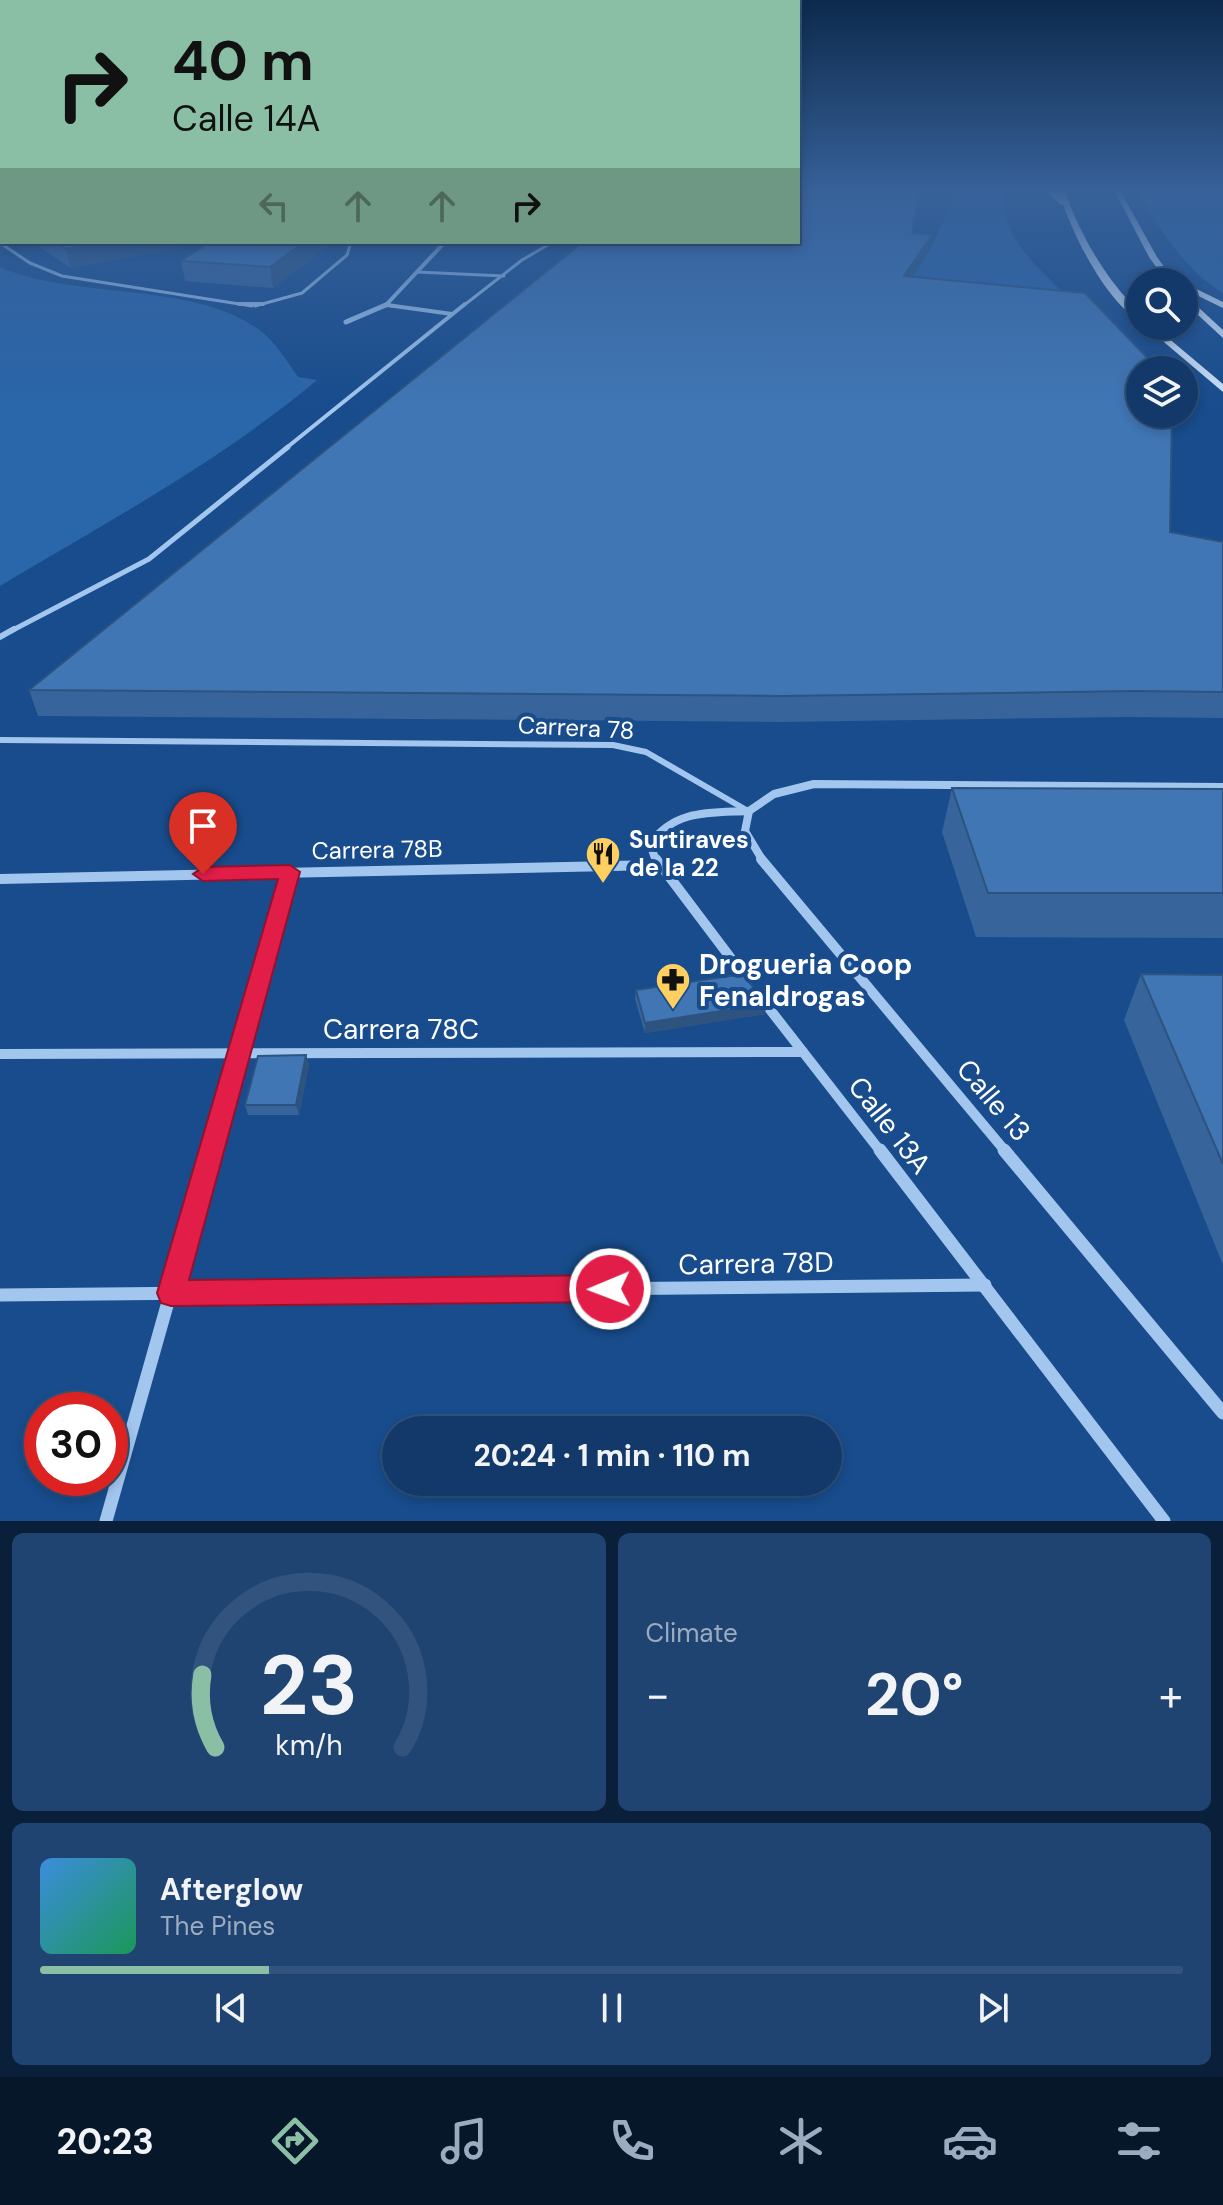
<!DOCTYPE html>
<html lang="en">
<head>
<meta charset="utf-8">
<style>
  body { margin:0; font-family:"DM Sans",sans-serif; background:#1f4471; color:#f1f3f6; height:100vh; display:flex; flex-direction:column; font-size:30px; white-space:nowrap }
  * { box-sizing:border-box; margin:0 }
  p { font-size:26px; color:#9cacc0 }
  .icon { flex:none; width:44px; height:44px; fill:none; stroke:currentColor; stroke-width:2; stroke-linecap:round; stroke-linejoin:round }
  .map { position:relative; height:1521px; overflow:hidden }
  .side { display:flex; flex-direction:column; gap:12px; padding:12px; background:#0a1f3a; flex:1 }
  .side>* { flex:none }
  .banner { position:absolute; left:0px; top:0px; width:800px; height:244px; box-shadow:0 4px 12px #0003,0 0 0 2px #31537d; background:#8abfa5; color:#111; overflow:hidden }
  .buttons { position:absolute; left:1126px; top:268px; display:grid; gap:16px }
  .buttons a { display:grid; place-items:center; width:72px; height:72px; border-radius:50%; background:#123969; box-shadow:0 4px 12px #0003,0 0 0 2px #31537d; font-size:40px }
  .speed { position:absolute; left:24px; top:1392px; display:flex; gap:16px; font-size:40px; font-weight:700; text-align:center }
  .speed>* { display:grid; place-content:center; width:104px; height:104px; border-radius:50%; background:#123969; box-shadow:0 4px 12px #0003,0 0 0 2px #31537d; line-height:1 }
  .speed .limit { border:12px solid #d22; background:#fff; color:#111 }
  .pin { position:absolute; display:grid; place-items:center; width:68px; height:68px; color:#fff; margin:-82px -34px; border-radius:50% 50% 50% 0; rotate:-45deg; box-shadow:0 0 8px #0007 }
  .pin .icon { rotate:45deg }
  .me { position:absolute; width:88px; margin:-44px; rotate:269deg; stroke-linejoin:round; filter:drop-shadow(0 0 6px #0008) }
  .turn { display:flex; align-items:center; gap:28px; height:168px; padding:0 40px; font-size:36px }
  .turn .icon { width:104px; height:104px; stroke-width:2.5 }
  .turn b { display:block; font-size:56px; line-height:68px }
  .lanes { display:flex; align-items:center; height:76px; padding:0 40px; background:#0003; justify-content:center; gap:40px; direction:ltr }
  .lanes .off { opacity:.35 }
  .big { font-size:60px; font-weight:700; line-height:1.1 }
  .side .tile { flex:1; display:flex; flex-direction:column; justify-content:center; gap:12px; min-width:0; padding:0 28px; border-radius:12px; background:#1f4471 }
  .side .dial { align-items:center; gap:0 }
  .dial svg { height:208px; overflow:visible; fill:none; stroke:#31537d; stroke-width:7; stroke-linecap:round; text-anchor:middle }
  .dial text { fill:#f1f3f6; stroke:none }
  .song { display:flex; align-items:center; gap:24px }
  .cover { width:96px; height:96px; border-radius:12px; background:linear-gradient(135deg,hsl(210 70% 55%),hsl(150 70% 35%)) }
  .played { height:8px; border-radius:4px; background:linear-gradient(90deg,#8abfa5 20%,#31537d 20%) }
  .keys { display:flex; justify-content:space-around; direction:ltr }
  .heat { display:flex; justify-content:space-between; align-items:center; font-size:44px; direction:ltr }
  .side .tiles { flex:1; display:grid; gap:12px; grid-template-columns:1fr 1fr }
  .tile:last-child { grid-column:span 2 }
  .trip { position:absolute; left:382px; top:1416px; width:460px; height:80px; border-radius:40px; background:#123969; box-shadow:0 4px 12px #0003,0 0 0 2px #31537d; font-weight:700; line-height:80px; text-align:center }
  .tab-bar { display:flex; height:128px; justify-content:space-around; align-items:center; background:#07172a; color:#9cacc0 }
  .tab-bar .icon { width:56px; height:56px }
  .tab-bar .on { color:#8abfa5 }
  .tab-bar b { font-size:36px; color:#f1f3f6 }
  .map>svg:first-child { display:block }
  .green { fill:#2a66aa }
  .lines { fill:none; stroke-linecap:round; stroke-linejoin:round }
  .lane-far3 { stroke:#a2c6ee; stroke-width:3 }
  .lane-far2 { stroke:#a2c6ee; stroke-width:4 }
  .lane-far1 { stroke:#a2c6ee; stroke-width:5 }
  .lane { stroke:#a2c6ee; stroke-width:6 }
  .street-far4 { stroke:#a2c6ee; stroke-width:4 }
  .street-far3 { stroke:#a2c6ee; stroke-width:5 }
  .street-far2 { stroke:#a2c6ee; stroke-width:8 }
  .street-far1 { stroke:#a2c6ee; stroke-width:10 }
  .street { stroke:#a2c6ee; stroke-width:13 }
  .secondary { fill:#d0e3fa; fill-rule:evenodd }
  .highway { fill:#fff; fill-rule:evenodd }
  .wall { fill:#37659b }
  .shaded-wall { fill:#2d537e }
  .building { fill:#4076b4; stroke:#2d537e; stroke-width:2 }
  .route { fill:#e11d48; stroke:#92132f; stroke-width:2 }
  .labels { text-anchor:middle; stroke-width:8; stroke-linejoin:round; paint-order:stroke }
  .street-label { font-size:24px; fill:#fff; stroke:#184c8c }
  .poi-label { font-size:24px; font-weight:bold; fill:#fff; stroke:#184c8c; text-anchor:start }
  .near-poi-label { font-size:28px; font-weight:bold; fill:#fff; stroke:#184c8c; text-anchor:start }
  .near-street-label { font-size:28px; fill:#fff; stroke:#184c8c }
</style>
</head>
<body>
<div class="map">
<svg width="1223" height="1521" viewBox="0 0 1223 1521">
  <rect width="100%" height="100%" fill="#184c8c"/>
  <g class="green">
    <path d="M 958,192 L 1005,192 C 997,233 1036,265 1062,292 L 902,294 L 929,251 Z"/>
    <path d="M 1138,192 L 1223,193 L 1223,293 C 1183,268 1161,231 1138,192 Z"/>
    <path d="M 0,267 C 74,300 192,281 258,329 C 275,341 286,360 298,377 L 317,380 C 221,461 107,522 0,586 Z"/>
  </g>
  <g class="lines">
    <g class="lane-far3">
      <path d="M 0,243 L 30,263 L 62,276 L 252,306"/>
      <path d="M 417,272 L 504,276"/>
      <path d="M 387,305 L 392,306"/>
      <path d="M 255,306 L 302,293 L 347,255 L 351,242"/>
      <path d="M 463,306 L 522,260 L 553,242"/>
    </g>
    <g class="lane-far2">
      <path d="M 239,304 L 263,304"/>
      <path d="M 387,305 L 452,314"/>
      <path d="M 285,449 L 465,304"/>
    </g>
    <path class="lane-far1" d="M 11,631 L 149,559 L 288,447"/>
    <g class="lane">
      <path d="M 0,637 L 14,629"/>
      <path d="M 0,740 L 613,745 L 646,752 L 748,811"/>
    </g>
    <path class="street-far4" d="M 385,306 L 445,242"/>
    <path class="street-far3" d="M 346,322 L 388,304"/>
    <g class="street-far2">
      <path d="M 749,811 L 745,831 L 763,861"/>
      <path d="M 749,811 L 774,794 L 814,784 L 1223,787"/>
      <path d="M 656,861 L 650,844 C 675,809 710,813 749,811"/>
    </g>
    <g class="street-far1">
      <path d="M 656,859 L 748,981"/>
      <path d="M 761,859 L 1006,1152"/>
      <path d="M 0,879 L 658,865"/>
      <path d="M 761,998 L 881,1152"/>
      <path d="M 0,1054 L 803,1052"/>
      <path d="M 211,1152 L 290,872"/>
    </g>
    <g class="street">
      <path d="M 880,1150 L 1164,1521"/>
      <path d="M 1004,1150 L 1223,1413"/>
      <path d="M 0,1295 L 985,1285"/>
      <path d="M 106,1521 L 211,1150"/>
    </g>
    <g class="secondary">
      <path d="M 1059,192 L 1065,192 C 1082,238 1105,278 1140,313 L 1140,321 C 1105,301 1070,230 1059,192 Z"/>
      <path d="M 1115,192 L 1121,192 L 1157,257 L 1175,282 L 1167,282 L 1149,257 Z"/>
      <path d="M 1184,283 L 1223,302 L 1223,308 L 1184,289 Z"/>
      <path d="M 1184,294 L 1223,330 L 1223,338 L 1184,302 Z"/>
      <path d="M 1145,326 L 1154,326 L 1223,384 L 1223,392 Z"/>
    </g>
    <path class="highway" d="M 1047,192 L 1058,192 L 1070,203 L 1061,205 Z"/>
  </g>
  <g class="wall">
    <path d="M 0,195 L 2,195 L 2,222 L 0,220 Z"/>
    <path d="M 912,233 L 929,251 L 913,277 L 1170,532 L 1223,542 L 1223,718 L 1127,717 L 780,722 L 38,716 L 29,690 Z"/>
    <path d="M 32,242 L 177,242 L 178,248 L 71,268 Z"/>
    <path d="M 210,242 L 333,242 L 273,288 L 185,281 L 181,261 Z"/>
    <path d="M 952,788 L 1223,789 L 1223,938 L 976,937 L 942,832 Z"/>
    <path d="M 1141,974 L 1223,975 L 1223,1265 L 1124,1020 Z"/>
    <path d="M 636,990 L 766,1004 L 765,1014 L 645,1033 L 635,999 Z"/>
    <path d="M 306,1055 L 309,1065 L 299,1115 L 248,1115 L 245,1105 Z"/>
  </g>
  <g class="shaded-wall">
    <path d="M 932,235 L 929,251 L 902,294 L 904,276 Z"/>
    <path d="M 102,242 L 177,242 L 178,248 L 71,268 L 66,249 Z"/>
    <path d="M 304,242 L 333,242 L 273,288 L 270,267 Z"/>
    <path d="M 766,1004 L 765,1014 L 645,1033 L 645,1023 Z"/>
    <path d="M 306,1055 L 309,1065 L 299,1115 L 296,1105 Z"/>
  </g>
  <g class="building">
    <path d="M 798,192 L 919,192 L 912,233 L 932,235 L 904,276 L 1085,293 L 1159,370 L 1140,370 L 1140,414 L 1172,414 L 1170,532 L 1223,542 L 1223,692 L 1135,691 L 782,696 L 29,690 L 583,242 L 798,242 Z"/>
    <path d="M 0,195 L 2,195 L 2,207 L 0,206 Z"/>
    <path d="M 55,242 L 102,242 L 66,249 Z"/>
    <path d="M 210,242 L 304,242 L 270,267 L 181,261 Z"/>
    <path d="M 952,788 L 1223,789 L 1223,893 L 988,893 Z"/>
    <path d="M 743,974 L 766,1004 L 645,1023 L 636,990 Z"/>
    <path d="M 1141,974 L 1223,975 L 1223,1164 Z"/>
    <path d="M 306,1055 L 296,1105 L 245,1105 L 258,1056 Z"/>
  </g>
  <linearGradient id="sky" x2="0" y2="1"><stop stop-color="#0d2a4d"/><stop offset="0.47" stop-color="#376199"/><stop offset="1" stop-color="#376199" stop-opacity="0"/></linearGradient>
  <rect width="1223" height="405" fill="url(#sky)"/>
  <path class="route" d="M 290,865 L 300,872 L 189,1280 L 610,1275 L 619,1279 L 624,1289 L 619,1298 L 610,1302 L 171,1306 L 161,1303 L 157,1293 L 278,879 L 203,881 L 193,874 L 203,867 Z"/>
  <defs>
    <symbol id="restaurant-pin" viewBox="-11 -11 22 30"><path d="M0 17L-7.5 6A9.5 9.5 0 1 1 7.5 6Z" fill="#ffcf60" stroke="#184c8c"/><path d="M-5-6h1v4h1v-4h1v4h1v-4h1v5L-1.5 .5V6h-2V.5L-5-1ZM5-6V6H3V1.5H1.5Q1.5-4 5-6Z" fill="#111"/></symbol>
    <symbol id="pharmacy-pin" viewBox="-11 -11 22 30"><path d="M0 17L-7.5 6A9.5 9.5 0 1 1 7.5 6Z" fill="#ffcf60" stroke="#184c8c"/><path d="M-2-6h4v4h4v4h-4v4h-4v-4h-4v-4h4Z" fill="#111"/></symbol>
  </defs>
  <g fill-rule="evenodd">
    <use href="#restaurant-pin" x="583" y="834" width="40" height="54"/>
    <use href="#pharmacy-pin" x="653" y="960" width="40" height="54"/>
  </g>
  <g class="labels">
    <g class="street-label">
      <text transform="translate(576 728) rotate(3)" y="8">Carrera 78</text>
      <text transform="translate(377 850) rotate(-1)" y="8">Carrera 78B</text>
    </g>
    <g class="poi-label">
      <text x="629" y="848">Surtiraves<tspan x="629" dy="28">de la 22</tspan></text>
    </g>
    <g class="near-poi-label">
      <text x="699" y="974">Drogueria Coop<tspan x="699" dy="32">Fenaldrogas</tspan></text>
    </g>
    <g class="near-street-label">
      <text x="401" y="1039">Carrera 78C</text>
      <text transform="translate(994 1100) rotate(50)" y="10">Calle 13</text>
      <text transform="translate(890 1125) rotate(52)" y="10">Calle 13A</text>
      <text transform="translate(756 1263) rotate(-1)" y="10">Carrera 78D</text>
    </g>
  </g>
</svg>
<div class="buttons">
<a><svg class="icon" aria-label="search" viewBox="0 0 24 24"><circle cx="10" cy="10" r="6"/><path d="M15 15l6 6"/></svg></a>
<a><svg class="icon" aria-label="layers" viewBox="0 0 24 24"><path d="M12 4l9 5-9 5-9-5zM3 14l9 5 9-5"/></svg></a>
</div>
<div class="speed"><div class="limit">30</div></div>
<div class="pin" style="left:203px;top:874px;background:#d93025"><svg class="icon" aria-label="arrive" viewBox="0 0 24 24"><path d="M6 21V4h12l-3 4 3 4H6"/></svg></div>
<svg class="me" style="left:610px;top:1289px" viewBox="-20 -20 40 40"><circle r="17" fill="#e11d48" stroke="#fff" stroke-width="3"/><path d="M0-11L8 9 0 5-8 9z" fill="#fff"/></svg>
<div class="trip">20:24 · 1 min · 110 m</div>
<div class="banner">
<div class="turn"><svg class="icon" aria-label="right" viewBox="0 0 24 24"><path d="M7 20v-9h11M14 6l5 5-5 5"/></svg><div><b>40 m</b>Calle 14A</div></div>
<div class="lanes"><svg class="icon off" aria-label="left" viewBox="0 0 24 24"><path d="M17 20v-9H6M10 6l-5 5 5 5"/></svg><svg class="icon off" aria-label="ahead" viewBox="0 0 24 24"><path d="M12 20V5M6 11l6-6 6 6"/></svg><svg class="icon off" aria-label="ahead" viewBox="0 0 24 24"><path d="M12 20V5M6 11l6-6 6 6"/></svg><svg class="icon" aria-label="right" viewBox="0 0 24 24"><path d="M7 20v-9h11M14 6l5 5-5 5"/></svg></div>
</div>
</div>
<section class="side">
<div class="tiles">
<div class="tile dial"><svg viewBox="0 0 100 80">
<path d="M14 69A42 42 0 1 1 86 69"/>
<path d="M14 69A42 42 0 0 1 9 41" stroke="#8abfa5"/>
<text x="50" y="56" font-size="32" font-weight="700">23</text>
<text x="50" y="72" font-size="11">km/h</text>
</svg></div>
<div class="tile"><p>Climate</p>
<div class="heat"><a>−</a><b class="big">20°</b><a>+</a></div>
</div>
<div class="tile">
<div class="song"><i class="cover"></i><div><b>Afterglow</b><p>The Pines</p></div></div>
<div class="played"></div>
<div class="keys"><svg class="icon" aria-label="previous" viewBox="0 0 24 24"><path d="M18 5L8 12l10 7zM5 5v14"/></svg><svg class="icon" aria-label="pause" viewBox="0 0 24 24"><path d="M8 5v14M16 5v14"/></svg><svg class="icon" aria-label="next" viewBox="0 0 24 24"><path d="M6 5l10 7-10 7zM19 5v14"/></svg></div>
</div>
</div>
</section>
<nav class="tab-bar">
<b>20:23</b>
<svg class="icon on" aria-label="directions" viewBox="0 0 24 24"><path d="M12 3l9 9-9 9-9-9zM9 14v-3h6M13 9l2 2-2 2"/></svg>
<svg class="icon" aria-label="music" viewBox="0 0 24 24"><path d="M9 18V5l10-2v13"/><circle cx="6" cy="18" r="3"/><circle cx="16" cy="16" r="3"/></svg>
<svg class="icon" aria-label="phone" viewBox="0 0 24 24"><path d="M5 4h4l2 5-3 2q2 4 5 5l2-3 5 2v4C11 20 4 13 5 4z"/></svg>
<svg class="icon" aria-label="climate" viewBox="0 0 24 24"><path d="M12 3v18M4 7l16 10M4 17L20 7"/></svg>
<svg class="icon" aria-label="car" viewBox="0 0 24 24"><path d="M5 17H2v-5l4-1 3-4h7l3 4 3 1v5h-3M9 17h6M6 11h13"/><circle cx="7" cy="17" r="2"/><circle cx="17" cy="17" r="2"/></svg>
<svg class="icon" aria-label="filters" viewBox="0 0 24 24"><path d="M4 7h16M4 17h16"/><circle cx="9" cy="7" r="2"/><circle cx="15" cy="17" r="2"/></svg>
</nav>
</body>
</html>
